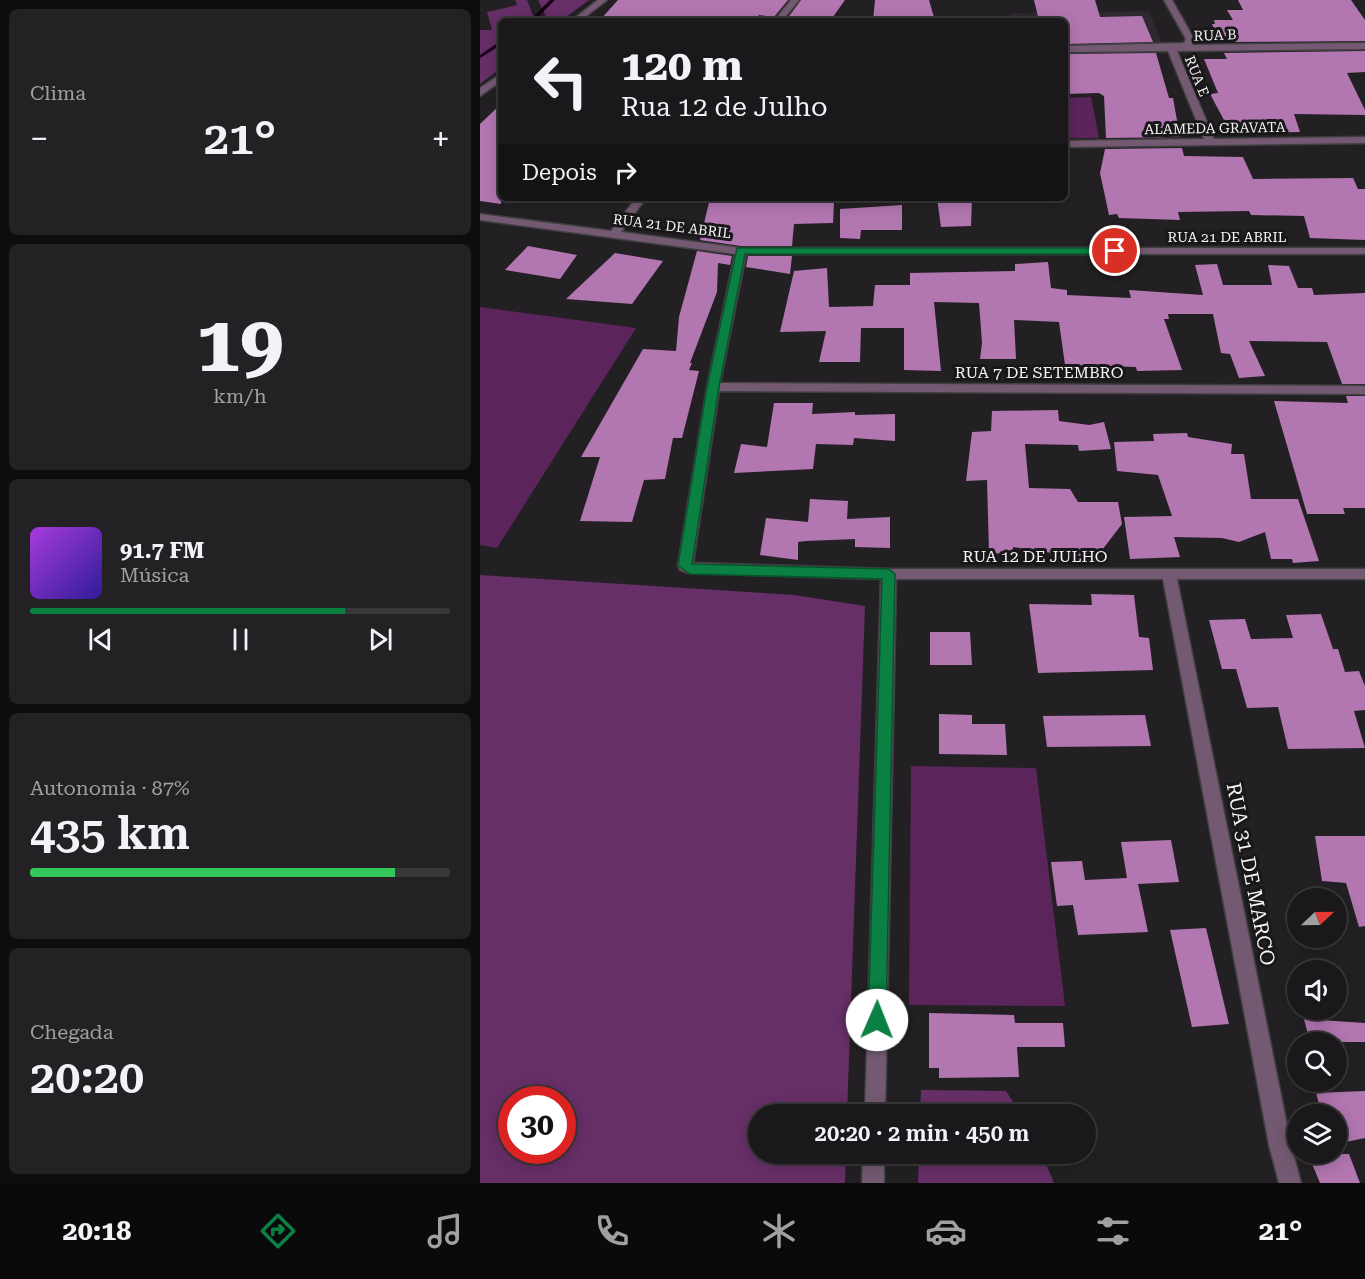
<!DOCTYPE html>
<html lang="pt">
<head>
<meta charset="utf-8">
<style>
  body { margin:0; font-family:"Roboto Serif",serif; background:#232123; color:#f1f3f6; height:100vh; display:flex; flex-direction:column; font-size:22px; white-space:nowrap }
  * { box-sizing:border-box; margin:0 }
  p { font-size:20px; color:#9fa0a2 }
  .icon { flex:none; width:33px; height:33px; fill:none; stroke:currentColor; stroke-width:2; stroke-linecap:round; stroke-linejoin:round }
  .map { position:relative; flex:1; overflow:hidden }
  .side { display:flex; flex-direction:column; gap:9px; padding:9px; background:#0e0d0e; width:480px }
  .side>* { flex:none }
  .guide { position:absolute; left:18px; top:18px; width:570px; height:183px; border-radius:9px; box-shadow:0 3px 15px #0003,0 0 0 2px #383739; background:#1a181a; color:#f1f3f6; overflow:hidden }
  .needle { width:39px; rotate:68deg }
  .controls { position:absolute; left:807px; top:888px; display:grid; gap:12px }
  .controls a { display:grid; place-items:center; width:60px; height:60px; border-radius:50%; background:#1a181a; box-shadow:0 3px 15px #0003,0 0 0 2px #383739; font-size:30px }
  .speed { position:absolute; left:18px; top:1086px; display:flex; gap:12px; font-size:30px; font-weight:700; text-align:center }
  .speed>* { display:grid; place-content:center; width:78px; height:78px; border-radius:50%; background:#1a181a; box-shadow:0 3px 15px #0003,0 0 0 2px #383739; line-height:1 }
  .speed .limit { border:9px solid #d22; background:#fff; color:#111 }
  .pin { position:absolute; display:grid; place-items:center; width:51px; height:51px; color:#fff; margin:-26px; border:3px solid #fff; border-radius:50%; box-shadow:0 2px 6px #0007 }
  .me { position:absolute; width:66px; margin:-33px; rotate:1deg; stroke-linejoin:round; filter:drop-shadow(0 0 4px #0008) }
  .turn { display:flex; align-items:center; gap:21px; height:126px; padding:0 24px; font-size:27px }
  .turn .icon { width:78px; height:78px; stroke-width:2.5 }
  .turn b { display:block; font-size:42px; line-height:51px }
  .then { display:flex; align-items:center; height:57px; padding:0 24px; background:#0003; gap:12px; font-size:22px }
  .big { font-size:45px; font-weight:600; line-height:1.1 }
  .side .card { flex:1; display:flex; flex-direction:column; justify-content:center; gap:9px; min-width:0; padding:0 21px; border-radius:9px; background:#232123 }
  .side .dial { align-items:center; gap:0 }
  .dial b { font-size:78px; line-height:1 }
  .song { display:flex; align-items:center; gap:18px }
  .cover { width:72px; height:72px; border-radius:9px; background:linear-gradient(135deg,hsl(280 70% 55%),hsl(250 70% 35%)) }
  .played { height:6px; border-radius:3px; background:linear-gradient(90deg,#0b8043 75%,#383739 75%) }
  .keys { display:flex; justify-content:space-around; direction:ltr }
  .heat { display:flex; justify-content:space-between; align-items:center; font-size:33px; direction:ltr }
  .charge { height:9px; border-radius:4px; background:linear-gradient(90deg,#34c759 87%,#383739 0) }
  .trip { position:absolute; left:268px; top:1104px; width:348px; height:60px; border-radius:30px; background:#1a181a; box-shadow:0 3px 15px #0003,0 0 0 2px #383739; font-weight:600; line-height:60px; text-align:center }
  .menu { display:flex; height:96px; justify-content:space-around; align-items:center; background:#0a0a0a; color:#9fa0a2 }
  .menu .icon { width:42px; height:42px }
  .menu .current { color:#0b8043 }
  .menu b { font-size:27px; color:#f1f3f6 }
  main { display:flex; flex:1; min-height:0 }
  .map>svg:first-child { display:block }
  .built { fill:#2f282f }
  .green { fill:#5b255b }
  .forest { fill:#662f67; fill-rule:evenodd }
  .lines { fill:none; stroke-linecap:round; stroke-linejoin:round }
  .stream { fill:#19011a; fill-rule:evenodd }
  .building { fill:#b276b1 }
  .minor-casing { stroke:#413e40; stroke-width:3 }
  .minor { fill:#735a72; fill-rule:evenodd }
  .route { fill:#0b8043; stroke:#07532c; stroke-width:1.5 }
  .labels { text-anchor:middle; stroke-width:6; stroke-linejoin:round; paint-order:stroke }
  .far-street-label { font-size:14px; fill:#f6f4f5; stroke:#191719 }
  .street-label { font-size:16px; fill:#f6f4f5; stroke:#191719 }
  .near-street-label { font-size:20px; fill:#f6f4f5; stroke:#191719 }
</style>
</head>
<body>
<main>
<section class="side">
<div class="card"><p>Clima</p>
<div class="heat"><a>−</a><b class="big">21°</b><a>+</a></div>
</div>
<div class="card dial"><b>19</b><p>km/h</p></div>
<div class="card">
<div class="song"><i class="cover"></i><div><b>91.7 FM</b><p>Música</p></div></div>
<div class="played"></div>
<div class="keys"><svg class="icon" aria-label="previous" viewBox="0 0 24 24"><path d="M18 5L8 12l10 7zM5 5v14"/></svg><svg class="icon" aria-label="pause" viewBox="0 0 24 24"><path d="M8 5v14M16 5v14"/></svg><svg class="icon" aria-label="next" viewBox="0 0 24 24"><path d="M6 5l10 7-10 7zM19 5v14"/></svg></div>
</div>
<div class="card"><p>Autonomia · 87%</p><b class="big">435 km</b><div class="charge"></div></div>
<div class="card"><p>Chegada</p><b class="big">20:20</b></div>
</section>
<div class="map">
<svg width="885" height="1183" viewBox="0 0 885 1183">
  <rect width="100%" height="100%" fill="#232023"/>
  <path class="built" d="M 669,11 L 682,44 L 585,45 L 585,21 L 530,21 L 529,13 Z"/>
  <g class="green">
    <path d="M 611,97 L 619,138 L 585,138 L 585,98 Z"/>
    <path d="M 0,307 L 156,328 L 17,548 L 0,545 Z"/>
    <path d="M 431,766 L 556,768 L 585,1006 L 429,1005 Z"/>
  </g>
  <g class="forest">
    <path d="M 35,0 L 47,0 L 55,21 L 21,21 L 21,68 L 0,84 L 0,30 L 12,30 L 7,12 L 37,5 Z"/>
    <path d="M 58,0 L 109,0 L 81,21 L 68,21 Z"/>
    <path d="M 0,575 L 314,595 L 385,606 L 367,1114 L 279,1114 L 279,1154 L 366,1154 L 365,1183 L 0,1183 ZM 32,1100 L 82,1100 L 82,1150 L 32,1150 Z"/>
    <path d="M 441,1090 L 526,1091 L 541,1114 L 440,1114 Z"/>
    <path d="M 439,1154 L 562,1154 L 574,1183 L 438,1183 Z"/>
  </g>
  <g class="lines">
    <g class="stream">
      <path d="M 70,0 L 75,0 L 54,21 L 49,21 Z"/>
      <path d="M 19,42 L 21,42 L 21,45 L 0,58 L 0,55 Z"/>
    </g>
  </g>
  <g class="building">
    <path d="M 138,0 L 308,0 L 294,17 L 279,15 L 275,21 L 119,21 Z"/>
    <path d="M 321,0 L 365,0 L 350,21 L 307,19 Z"/>
    <path d="M 395,0 L 449,0 L 455,21 L 393,21 Z"/>
    <path d="M 554,0 L 615,0 L 620,17 L 662,16 L 673,42 L 585,44 L 585,21 L 559,21 Z"/>
    <path d="M 758,0 L 871,0 L 885,20 L 885,41 L 740,42 L 732,24 L 735,24 L 734,20 L 753,20 L 747,10 L 763,10 Z"/>
    <path d="M 885,51 L 885,72 L 867,73 L 885,110 L 885,115 L 814,114 L 820,132 L 751,133 L 730,94 L 738,93 L 724,59 L 747,59 L 744,53 Z"/>
    <path d="M 676,53 L 689,98 L 693,98 L 700,137 L 626,138 L 624,96 L 619,93 L 585,94 L 585,54 Z"/>
    <path d="M 21,104 L 21,204 L 0,201 L 0,124 Z"/>
    <path d="M 702,148 L 704,156 L 763,157 L 773,179 L 873,178 L 878,189 L 885,189 L 885,240 L 830,238 L 824,216 L 771,215 L 769,211 L 698,212 L 700,220 L 639,218 L 637,214 L 629,215 L 620,173 L 625,149 Z"/>
    <path d="M 230,198 L 261,198 L 258,203 L 354,202 L 353,223 L 314,224 L 312,246 L 261,246 L 220,240 Z"/>
    <path d="M 457,198 L 492,198 L 491,226 L 461,227 Z"/>
    <path d="M 422,205 L 422,230 L 381,230 L 380,239 L 360,238 L 360,209 Z"/>
    <path d="M 48,246 L 97,255 L 80,279 L 25,270 Z"/>
    <path d="M 217,251 L 252,256 L 250,265 L 238,263 L 237,292 L 210,363 L 212,363 L 209,370 L 219,371 L 202,438 L 193,438 L 185,479 L 164,480 L 152,522 L 100,521 L 120,457 L 101,457 L 163,349 L 196,351 L 199,317 Z"/>
    <path d="M 135,253 L 183,261 L 152,304 L 86,299 Z"/>
    <path d="M 268,256 L 312,256 L 310,274 L 266,267 Z"/>
    <path d="M 568,262 L 571,288 L 587,290 L 587,295 L 651,298 L 649,290 L 723,295 L 715,265 L 737,264 L 743,285 L 792,285 L 788,265 L 809,266 L 818,288 L 832,288 L 834,295 L 885,293 L 885,384 L 862,384 L 847,342 L 769,341 L 785,376 L 759,378 L 750,354 L 741,353 L 733,314 L 688,314 L 689,319 L 684,319 L 702,370 L 657,371 L 656,367 L 585,365 L 579,322 L 534,320 L 536,359 L 500,359 L 502,343 L 499,303 L 454,302 L 461,371 L 424,370 L 424,328 L 381,328 L 380,362 L 339,362 L 346,331 L 300,332 L 314,271 L 347,268 L 349,307 L 393,306 L 395,285 L 430,285 L 430,273 L 535,271 L 535,264 Z"/>
    <path d="M 866,396 L 885,396 L 885,508 L 863,508 L 865,514 L 827,514 L 794,401 L 868,403 Z"/>
    <path d="M 294,403 L 333,403 L 332,414 L 375,412 L 375,415 L 415,414 L 415,441 L 374,438 L 373,445 L 336,444 L 333,469 L 254,473 L 261,444 L 287,447 Z"/>
    <path d="M 578,410 L 579,421 L 609,425 L 624,422 L 631,449 L 599,451 L 598,445 L 545,444 L 549,488 L 590,489 L 598,502 L 638,502 L 642,524 L 616,558 L 586,557 L 586,555 L 533,547 L 533,554 L 509,553 L 507,480 L 486,481 L 492,432 L 511,431 L 512,411 Z"/>
    <path d="M 707,433 L 708,437 L 752,444 L 751,454 L 764,454 L 771,499 L 818,499 L 839,561 L 813,563 L 812,559 L 791,559 L 785,532 L 759,542 L 742,538 L 694,537 L 700,557 L 650,559 L 644,517 L 692,516 L 678,475 L 637,471 L 634,442 L 674,441 L 673,434 Z"/>
    <path d="M 330,499 L 368,501 L 367,519 L 410,517 L 410,548 L 375,547 L 375,539 L 326,541 L 318,542 L 318,560 L 280,555 L 286,518 L 328,522 Z"/>
    <path d="M 611,594 L 654,595 L 659,637 L 669,638 L 673,670 L 558,673 L 549,604 L 612,605 Z"/>
    <path d="M 841,614 L 853,649 L 858,649 L 865,672 L 879,671 L 885,686 L 885,710 L 874,711 L 885,748 L 808,749 L 798,707 L 767,708 L 756,669 L 742,669 L 729,620 L 765,619 L 771,639 L 813,638 L 806,615 Z"/>
    <path d="M 450,632 L 490,632 L 492,665 L 450,665 Z"/>
    <path d="M 459,714 L 492,715 L 492,724 L 525,724 L 527,755 L 459,754 Z"/>
    <path d="M 665,715 L 671,746 L 567,747 L 563,716 Z"/>
    <path d="M 835,836 L 885,836 L 885,926 L 879,927 L 866,883 L 842,881 Z"/>
    <path d="M 691,840 L 699,882 L 658,884 L 668,932 L 598,935 L 593,905 L 577,906 L 571,862 L 602,861 L 605,880 L 647,878 L 641,842 Z"/>
    <path d="M 726,928 L 749,1024 L 712,1027 L 690,930 Z"/>
    <path d="M 449,1013 L 534,1015 L 535,1023 L 583,1023 L 585,1047 L 537,1047 L 539,1077 L 459,1078 L 459,1068 L 449,1068 Z"/>
    <path d="M 824,1019 L 885,1023 L 885,1042 L 830,1042 Z"/>
    <path d="M 885,1091 L 885,1138 L 856,1144 L 856,1114 L 842,1114 L 836,1093 Z"/>
    <path d="M 828,1154 L 869,1154 L 880,1183 L 840,1183 Z"/>
  </g>
  <g class="lines">
    <defs>
      <g id="minor">
        <path d="M 118,0 L 127,0 L 100,21 L 91,21 Z"/>
        <path d="M 311,0 L 319,0 L 302,21 L 294,21 Z"/>
        <path d="M 684,0 L 692,0 L 714,39 L 712,45 L 885,43 L 885,49 L 697,51 L 734,139 L 885,137 L 885,143 L 585,147 L 585,141 L 724,139 L 688,51 L 585,52 L 585,46 L 704,43 L 706,39 Z"/>
        <path d="M 21,74 L 21,81 L 0,96 L 0,88 Z"/>
        <path d="M 156,198 L 166,198 L 141,232 L 261,248 L 885,248 L 885,254 L 266,254 L 240,383 L 885,386 L 885,394 L 239,391 L 213,563 L 409,569 L 885,569 L 885,579 L 697,579 L 811,1145 L 821,1183 L 799,1183 L 789,1145 L 683,579 L 416,579 L 405,1114 L 385,1114 L 401,579 L 208,573 L 200,570 L 198,566 L 227,387 L 255,254 L 0,220 L 0,214 L 131,231 Z"/>
        <path d="M 383,1154 L 404,1154 L 404,1183 L 382,1183 Z"/>
      </g>
    </defs>
    <use href="#minor" class="minor-casing"/>
    <use href="#minor" class="minor"/>
  </g>
  <path class="route" d="M 257,248 L 635,248 L 640,251 L 635,254 L 265,254 L 239,387 L 212,564 L 409,569 L 415,574 L 406,1020 L 403,1027 L 397,1029 L 391,1027 L 388,1020 L 402,579 L 210,574 L 198,566 L 227,387 Z"/>
  <g class="labels">
    <g class="far-street-label">
      <text transform="translate(735 35) rotate(-2)" y="5">RUA B</text>
      <text transform="translate(717 76) rotate(68)" y="5">RUA E</text>
      <text transform="translate(735 128) rotate(-1)" y="5">ALAMEDA GRAVATA</text>
      <text transform="translate(192 226) rotate(7)" y="5">RUA 21 DE ABRIL</text>
      <text x="747" y="242">RUA 21 DE ABRIL</text>
    </g>
    <g class="street-label">
      <text x="559" y="378">RUA 7 DE SETEMBRO</text>
      <text x="555" y="562">RUA 12 DE JULHO</text>
    </g>
    <g class="near-street-label">
      <text transform="translate(771 874) rotate(79)" y="7">RUA 31 DE MARCO</text>
    </g>
  </g>
</svg>
<div class="controls">
<a><svg class="needle" viewBox="-14 -14 28 28"><path d="M0-13l5 13h-10z" fill="#e53935"/><path d="M0 13l5-13h-10z" fill="#9fa0a2"/></svg></a>
<a><svg class="icon" aria-label="sound" viewBox="0 0 24 24"><path d="M4 9h4l5-4v14l-5-4H4zM17 9q2 3 0 6"/></svg></a>
<a><svg class="icon" aria-label="search" viewBox="0 0 24 24"><circle cx="10" cy="10" r="6"/><path d="M15 15l6 6"/></svg></a>
<a><svg class="icon" aria-label="layers" viewBox="0 0 24 24"><path d="M12 4l9 5-9 5-9-5zM3 14l9 5 9-5"/></svg></a>
</div>
<div class="speed"><div class="limit">30</div></div>
<div class="pin" style="left:635px;top:251px;background:#d93025"><svg class="icon" aria-label="arrive" viewBox="0 0 24 24"><path d="M6 21V4h12l-3 4 3 4H6"/></svg></div>
<svg class="me" style="left:397px;top:1020px" viewBox="-20 -20 40 40"><circle r="19" fill="#fff"/><path d="M0-13L10 11 0 6-10 11z" fill="#0b8043"/></svg>
<div class="trip">20:20 · 2 min · 450 m</div>
<div class="guide">
<div class="turn"><svg class="icon" aria-label="left" viewBox="0 0 24 24"><path d="M17 20v-9H6M10 6l-5 5 5 5"/></svg><div><b>120 m</b>Rua 12 de Julho</div></div>
<div class="then">Depois<svg class="icon" aria-label="right" viewBox="0 0 24 24"><path d="M7 20v-9h11M14 6l5 5-5 5"/></svg></div>
</div>
</div>
</main>
<nav class="menu">
<b>20:18</b>
<svg class="icon current" aria-label="directions" viewBox="0 0 24 24"><path d="M12 3l9 9-9 9-9-9zM9 14v-3h6M13 9l2 2-2 2"/></svg>
<svg class="icon" aria-label="music" viewBox="0 0 24 24"><path d="M9 18V5l10-2v13"/><circle cx="6" cy="18" r="3"/><circle cx="16" cy="16" r="3"/></svg>
<svg class="icon" aria-label="phone" viewBox="0 0 24 24"><path d="M5 4h4l2 5-3 2q2 4 5 5l2-3 5 2v4C11 20 4 13 5 4z"/></svg>
<svg class="icon" aria-label="climate" viewBox="0 0 24 24"><path d="M12 3v18M4 7l16 10M4 17L20 7"/></svg>
<svg class="icon" aria-label="car" viewBox="0 0 24 24"><path d="M5 17H2v-5l4-1 3-4h7l3 4 3 1v5h-3M9 17h6M6 11h13"/><circle cx="7" cy="17" r="2"/><circle cx="17" cy="17" r="2"/></svg>
<svg class="icon" aria-label="filters" viewBox="0 0 24 24"><path d="M4 7h16M4 17h16"/><circle cx="9" cy="7" r="2"/><circle cx="15" cy="17" r="2"/></svg>
<b>21°</b>
</nav>
</body>
</html>
